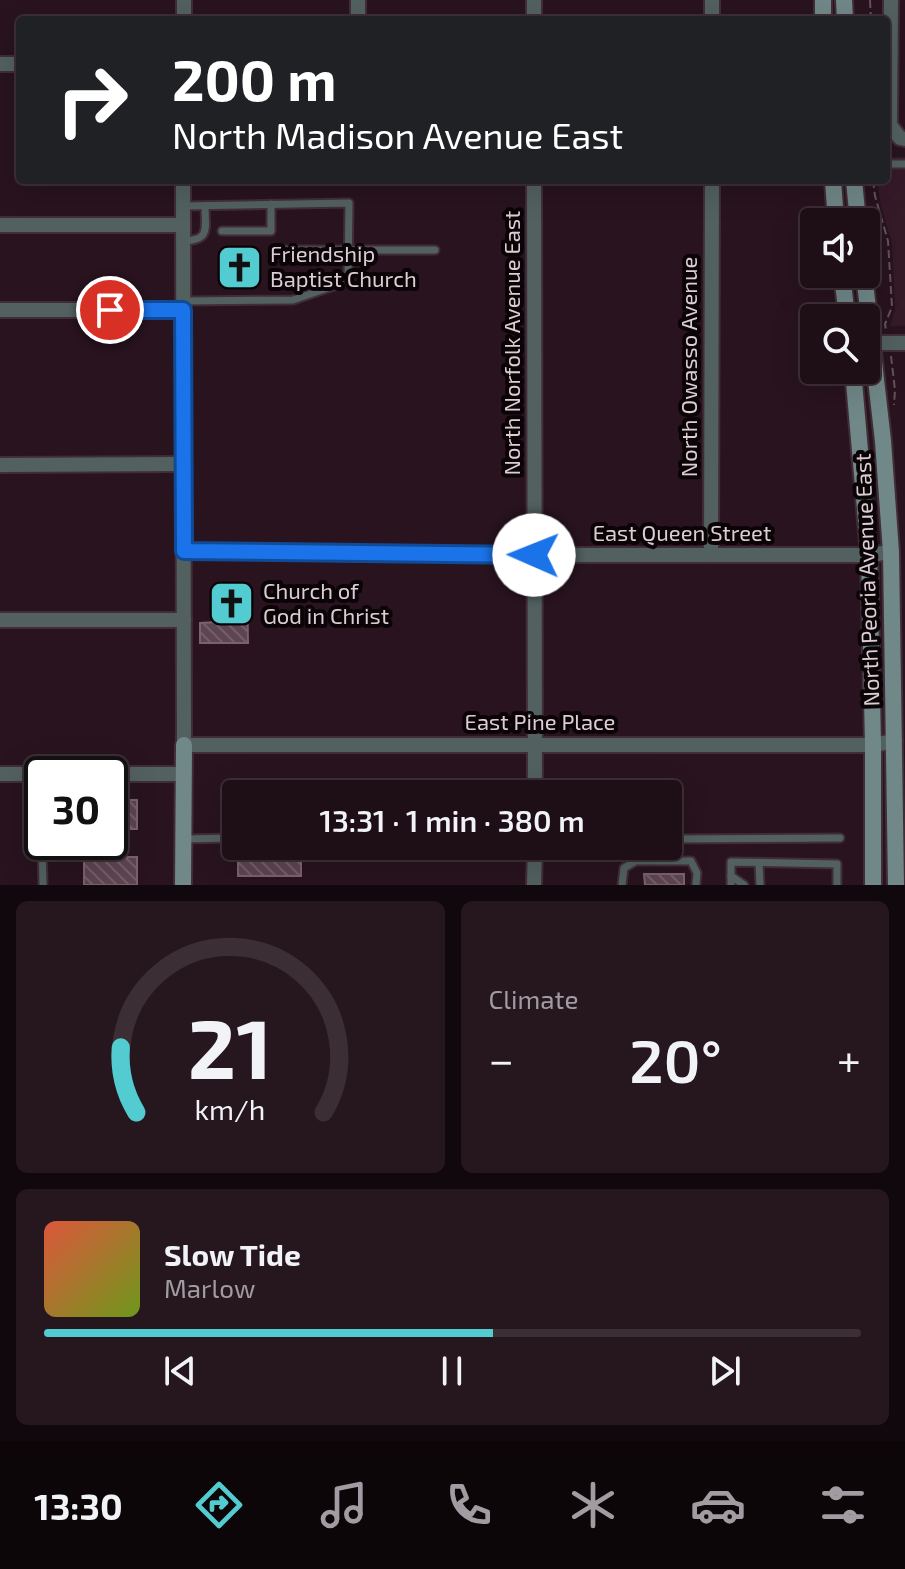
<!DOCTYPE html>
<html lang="en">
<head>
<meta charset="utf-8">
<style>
  body { margin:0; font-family:"Exo 2",sans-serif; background:#26171f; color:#f1f3f6; height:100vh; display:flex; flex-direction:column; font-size:30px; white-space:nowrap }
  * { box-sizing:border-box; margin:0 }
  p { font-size:26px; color:#a19ca1 }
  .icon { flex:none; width:44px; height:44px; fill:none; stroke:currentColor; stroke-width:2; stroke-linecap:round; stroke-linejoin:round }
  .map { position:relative; height:885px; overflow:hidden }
  .panel { display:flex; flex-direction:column; gap:16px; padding:16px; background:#10080c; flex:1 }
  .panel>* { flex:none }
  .guide { position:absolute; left:16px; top:16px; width:874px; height:168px; border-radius:8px; box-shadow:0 8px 32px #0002,0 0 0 2px #3c2e35; background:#202124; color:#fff; overflow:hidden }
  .buttons { position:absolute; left:800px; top:208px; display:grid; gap:16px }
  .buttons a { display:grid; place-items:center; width:80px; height:80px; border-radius:8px; background:#1e0e16; box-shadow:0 8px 32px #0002,0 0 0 2px #3c2e35; font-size:40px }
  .speed { position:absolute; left:24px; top:756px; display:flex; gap:16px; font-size:40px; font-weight:700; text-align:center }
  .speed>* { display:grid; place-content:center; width:104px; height:104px; border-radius:50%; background:#1e0e16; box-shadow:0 8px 32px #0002,0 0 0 2px #3c2e35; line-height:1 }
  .speed .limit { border:4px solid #111; border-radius:12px; background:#fff; color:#111 }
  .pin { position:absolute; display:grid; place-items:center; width:68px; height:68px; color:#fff; margin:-34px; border:4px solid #fff; border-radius:50%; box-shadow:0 2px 8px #0007 }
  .me { position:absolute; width:88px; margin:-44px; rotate:271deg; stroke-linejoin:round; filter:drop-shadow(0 0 6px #0008) }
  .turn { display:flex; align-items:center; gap:28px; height:168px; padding:0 24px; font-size:36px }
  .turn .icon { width:104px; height:104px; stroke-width:2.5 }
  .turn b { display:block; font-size:56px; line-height:68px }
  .big { font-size:60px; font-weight:600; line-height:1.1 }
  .panel .widget { flex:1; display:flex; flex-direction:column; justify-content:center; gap:12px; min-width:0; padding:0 28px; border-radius:12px; background:#26171f }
  .panel .dial { align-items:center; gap:0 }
  .dial svg { height:208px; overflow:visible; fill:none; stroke:#3c2e35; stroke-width:7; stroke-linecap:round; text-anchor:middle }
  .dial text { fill:#f1f3f6; stroke:none }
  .song { display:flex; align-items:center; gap:24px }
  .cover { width:96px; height:96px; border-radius:12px; background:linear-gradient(135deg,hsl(10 70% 55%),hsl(80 70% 35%)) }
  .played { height:8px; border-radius:4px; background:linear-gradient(90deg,#52ccd0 55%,#3c2e35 55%) }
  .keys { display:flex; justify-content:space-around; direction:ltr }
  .heat { display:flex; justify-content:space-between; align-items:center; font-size:44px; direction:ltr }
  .panel .tiles { flex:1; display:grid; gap:16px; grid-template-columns:1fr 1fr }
  .widget:last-child { grid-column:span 2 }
  .trip { position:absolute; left:222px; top:780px; width:460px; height:80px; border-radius:8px; background:#1e0e16; box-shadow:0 8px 32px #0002,0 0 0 2px #3c2e35; font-weight:600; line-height:80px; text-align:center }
  .menu { display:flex; height:128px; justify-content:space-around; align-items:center; background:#0c0609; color:#a19ca1 }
  .menu .icon { width:56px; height:56px }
  .menu .selected { color:#52ccd0 }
  .menu b { font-size:36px; color:#f1f3f6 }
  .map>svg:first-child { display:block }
  .built { fill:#351a28 }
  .building { fill:url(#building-back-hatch); stroke:#7b616e; stroke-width:2 }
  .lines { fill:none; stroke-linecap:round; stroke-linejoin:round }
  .lane-casing { stroke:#412d37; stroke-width:11 }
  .street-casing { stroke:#412d37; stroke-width:18 }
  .secondary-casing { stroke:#412d37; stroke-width:20 }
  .path { stroke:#65525c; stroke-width:2; stroke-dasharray:8 4; stroke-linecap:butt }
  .lane { stroke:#526060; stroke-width:7 }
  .street { stroke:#526060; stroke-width:14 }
  .secondary { stroke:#718888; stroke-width:16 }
  .route-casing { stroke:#114b97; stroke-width:20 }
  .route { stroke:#1a73e8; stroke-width:14 }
  .labels { text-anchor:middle; stroke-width:8; stroke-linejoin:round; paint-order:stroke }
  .poi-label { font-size:22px; fill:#dccdd4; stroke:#0b0407; text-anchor:start }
  .street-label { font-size:22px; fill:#dccdd4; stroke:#0b0407 }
</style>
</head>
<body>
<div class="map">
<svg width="905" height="885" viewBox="0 0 905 885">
  <defs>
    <pattern id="building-back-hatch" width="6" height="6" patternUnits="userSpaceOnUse" patternTransform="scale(2)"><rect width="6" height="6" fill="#5d4551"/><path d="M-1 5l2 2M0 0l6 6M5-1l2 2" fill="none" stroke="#745f69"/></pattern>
  </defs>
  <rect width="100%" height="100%" fill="#28131e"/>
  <path class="built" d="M 886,157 L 905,157 L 905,326 L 890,326 L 895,309 L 892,243 L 881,206 L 877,180 L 886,180 Z"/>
  <g class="building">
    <path d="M 217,586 L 247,586 L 248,643 L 200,643 L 200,623 L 217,622 Z"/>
    <rect x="110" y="800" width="27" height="29"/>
    <path d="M 267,847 L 279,847 L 279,853 L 301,853 L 301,876 L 238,876 L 238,853 L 267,853 Z"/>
    <rect x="84" y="857" width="53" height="28"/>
    <path d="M 644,874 L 684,874 L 684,885 L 645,885 Z"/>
  </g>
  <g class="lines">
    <defs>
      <g id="lane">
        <path d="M 886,164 L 905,164"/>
        <path d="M 222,231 L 271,231 L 271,204"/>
        <path d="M 183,241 C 211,240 205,229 205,206"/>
        <path d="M 276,250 L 435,250"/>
        <path d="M 183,301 L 293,300 L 348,281 L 349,203 L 183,206"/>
        <path d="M 41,774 L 42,831"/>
        <path d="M 183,839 L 236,838"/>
        <path d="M 668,839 L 840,838"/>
        <path d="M 42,842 L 43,885"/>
        <path d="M 759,863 L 760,885"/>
        <path d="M 731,876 L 744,885"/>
        <path d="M 622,885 L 624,868 L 636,861 L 691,861 L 697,873 L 696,885"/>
        <path d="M 731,885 L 731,862 L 837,864 L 837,885"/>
      </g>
      <g id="street">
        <path d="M 712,0 L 712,20"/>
        <path d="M 891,0 L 890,125 L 900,138 L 905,139"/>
        <path d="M 184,20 L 184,0"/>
        <path d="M 358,20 L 358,0"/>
        <path d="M 534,20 L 534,0"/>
        <path d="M 0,64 L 20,64"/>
        <path d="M 183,180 L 184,745 L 873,745 L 895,741"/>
        <path d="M 534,180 L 535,794"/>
        <path d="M 0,225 L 183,225"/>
        <path d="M 0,310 L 183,310"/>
        <path d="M 866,343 L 905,343"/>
        <path d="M 0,465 L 183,464"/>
        <path d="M 184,551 L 521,555 L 869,555 L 891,552"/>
        <path d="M 711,555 L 712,180"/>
        <path d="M 0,620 L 184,620"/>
        <path d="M 0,774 L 42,774"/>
        <path d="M 104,774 L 183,774"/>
        <path d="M 534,885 L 535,846"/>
      </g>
      <g id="secondary">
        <path d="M 823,0 L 823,20"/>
        <path d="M 844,0 L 845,20"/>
        <path d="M 833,180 L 836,222"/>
        <path d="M 854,180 L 858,222"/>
        <path d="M 842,274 L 847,318"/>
        <path d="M 864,274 L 883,441 L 891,552 L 896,885"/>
        <path d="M 853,370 L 869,555 L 873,745 L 873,885"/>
        <path d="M 183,885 L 184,745"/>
      </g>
    </defs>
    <use href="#lane" class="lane-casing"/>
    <use href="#street" class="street-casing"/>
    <use href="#secondary" class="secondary-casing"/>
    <g class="path">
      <path d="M 870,0 L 871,20"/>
      <path d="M 873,180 L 875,196 L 888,241 L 892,307 L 885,324 L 886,330"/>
      <path d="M 891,356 L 895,390 L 894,405"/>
    </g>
    <use href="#lane" class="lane"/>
    <use href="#street" class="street"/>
    <use href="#secondary" class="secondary"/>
  </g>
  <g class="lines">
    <defs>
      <path id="route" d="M 110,310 L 183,310 L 184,551 L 534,555"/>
    </defs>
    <use href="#route" class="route-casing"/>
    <use href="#route" class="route"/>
  </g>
  <defs>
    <symbol id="church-square" viewBox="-11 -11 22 22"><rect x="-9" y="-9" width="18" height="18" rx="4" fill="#52ccd0" stroke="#0b0407"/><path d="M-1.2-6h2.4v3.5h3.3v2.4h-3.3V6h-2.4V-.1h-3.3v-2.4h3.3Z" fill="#111"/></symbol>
  </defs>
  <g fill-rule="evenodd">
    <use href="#church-square" x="214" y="242" width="51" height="51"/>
    <use href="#church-square" x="206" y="578" width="51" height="51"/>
  </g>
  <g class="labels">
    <g class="poi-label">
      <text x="270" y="262">Friendship<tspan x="270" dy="25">Baptist Church</tspan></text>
      <text x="263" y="599">Church of<tspan x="263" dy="25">God in Christ</tspan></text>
    </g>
    <g class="street-label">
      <text transform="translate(512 343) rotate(-90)" y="8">North Norfolk Avenue East</text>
      <text transform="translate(689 367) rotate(-90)" y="8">North Owasso Avenue</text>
      <text x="682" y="541">East Queen Street</text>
      <text transform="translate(867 580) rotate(-92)" y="8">North Peoria Avenue East</text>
      <text x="540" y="730">East Pine Place</text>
    </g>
  </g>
</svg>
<div class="buttons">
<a><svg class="icon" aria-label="sound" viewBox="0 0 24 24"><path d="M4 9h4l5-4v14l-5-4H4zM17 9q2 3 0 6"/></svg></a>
<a><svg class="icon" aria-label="search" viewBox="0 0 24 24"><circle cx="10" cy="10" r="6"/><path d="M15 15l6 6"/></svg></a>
</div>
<div class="speed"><div class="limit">30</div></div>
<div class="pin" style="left:110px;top:310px;background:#d93025"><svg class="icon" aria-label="arrive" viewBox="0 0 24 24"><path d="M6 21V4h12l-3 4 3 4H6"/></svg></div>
<svg class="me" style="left:534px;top:555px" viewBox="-20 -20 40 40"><circle r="19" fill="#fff"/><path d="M0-13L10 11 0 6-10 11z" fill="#1a73e8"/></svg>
<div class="trip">13:31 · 1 min · 380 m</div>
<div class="guide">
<div class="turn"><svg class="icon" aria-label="right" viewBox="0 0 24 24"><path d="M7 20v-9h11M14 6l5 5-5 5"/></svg><div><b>200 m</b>North Madison Avenue East</div></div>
</div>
</div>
<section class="panel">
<div class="tiles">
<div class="widget dial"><svg viewBox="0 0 100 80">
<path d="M14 69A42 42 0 1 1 86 69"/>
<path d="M14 69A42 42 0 0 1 8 44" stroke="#52ccd0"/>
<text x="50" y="56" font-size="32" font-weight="700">21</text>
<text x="50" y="72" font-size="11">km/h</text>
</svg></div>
<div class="widget"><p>Climate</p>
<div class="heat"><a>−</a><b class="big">20°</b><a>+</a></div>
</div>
<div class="widget">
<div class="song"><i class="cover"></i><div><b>Slow Tide</b><p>Marlow</p></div></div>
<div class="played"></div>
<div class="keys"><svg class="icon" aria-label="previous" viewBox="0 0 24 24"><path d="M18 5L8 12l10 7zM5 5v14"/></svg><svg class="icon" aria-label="pause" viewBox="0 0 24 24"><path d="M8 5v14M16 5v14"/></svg><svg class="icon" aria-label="next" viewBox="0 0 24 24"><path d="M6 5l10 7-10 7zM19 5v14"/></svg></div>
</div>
</div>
</section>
<nav class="menu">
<b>13:30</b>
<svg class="icon selected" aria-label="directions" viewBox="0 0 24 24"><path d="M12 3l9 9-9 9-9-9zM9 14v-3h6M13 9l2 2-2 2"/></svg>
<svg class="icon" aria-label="music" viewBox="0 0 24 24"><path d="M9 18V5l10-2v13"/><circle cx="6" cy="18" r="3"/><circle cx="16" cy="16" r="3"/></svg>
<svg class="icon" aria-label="phone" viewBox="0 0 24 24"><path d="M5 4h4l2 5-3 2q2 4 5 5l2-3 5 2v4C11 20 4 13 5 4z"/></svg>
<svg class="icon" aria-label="climate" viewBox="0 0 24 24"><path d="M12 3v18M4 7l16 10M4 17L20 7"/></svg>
<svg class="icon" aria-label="car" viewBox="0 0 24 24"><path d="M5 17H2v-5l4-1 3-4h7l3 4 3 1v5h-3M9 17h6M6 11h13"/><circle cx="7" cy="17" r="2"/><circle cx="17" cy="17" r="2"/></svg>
<svg class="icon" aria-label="filters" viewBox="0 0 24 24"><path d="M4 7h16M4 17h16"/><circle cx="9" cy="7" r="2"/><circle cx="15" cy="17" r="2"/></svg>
</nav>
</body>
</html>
